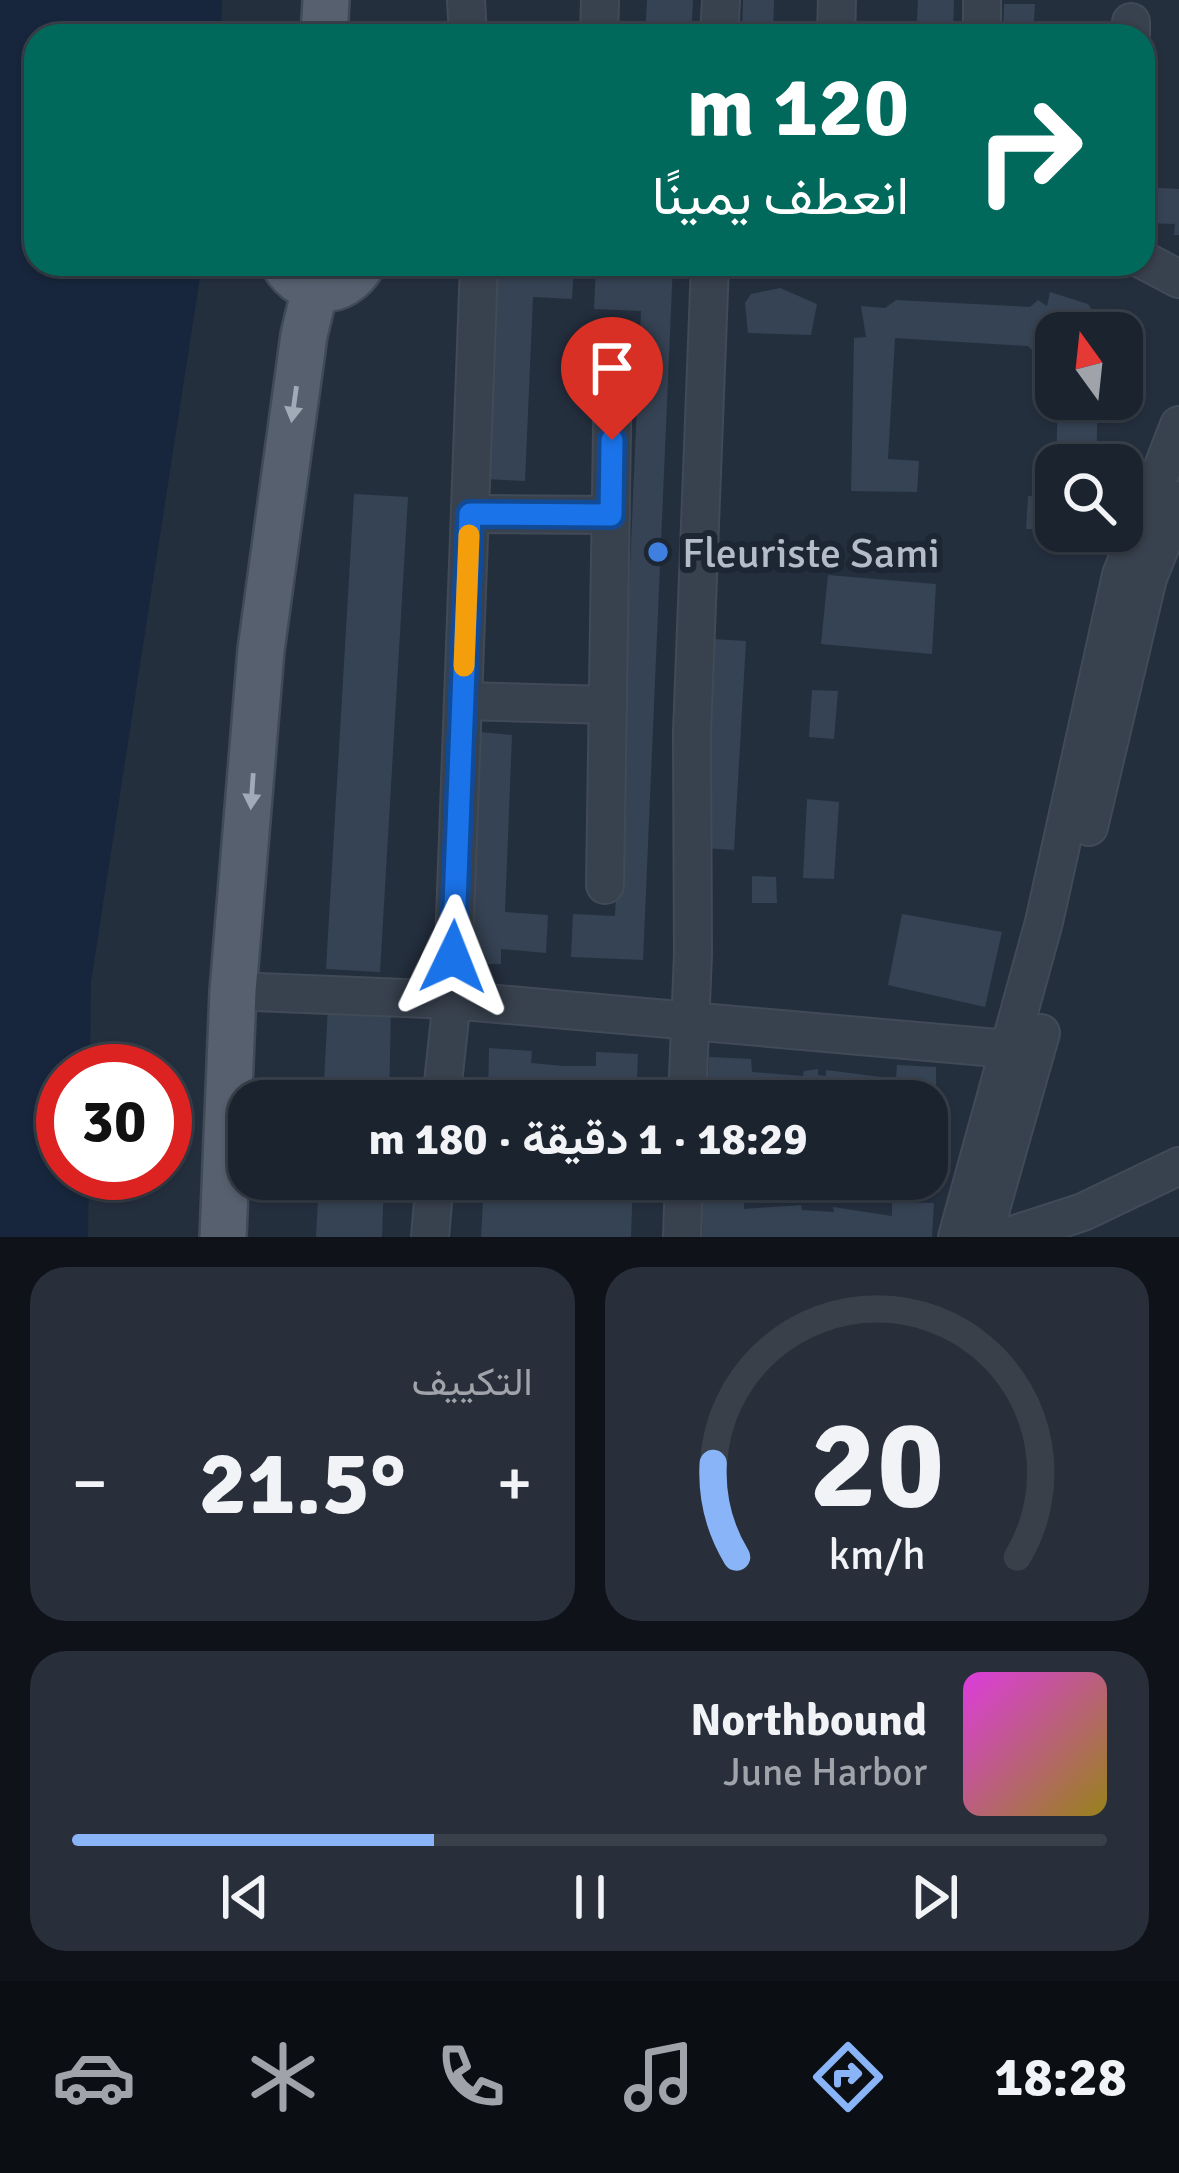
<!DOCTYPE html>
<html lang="ar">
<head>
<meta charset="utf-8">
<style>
  body { margin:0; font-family:Signika,Vazirmatn,sans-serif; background:#282f3a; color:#f1f3f6; direction:rtl; height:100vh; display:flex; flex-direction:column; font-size:45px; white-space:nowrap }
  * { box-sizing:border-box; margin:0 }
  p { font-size:39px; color:#a0a4aa }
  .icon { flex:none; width:66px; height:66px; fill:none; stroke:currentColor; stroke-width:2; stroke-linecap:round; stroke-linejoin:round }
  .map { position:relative; height:1237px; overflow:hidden; direction:ltr }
  .side { display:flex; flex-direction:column; gap:30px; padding:30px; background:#0f1319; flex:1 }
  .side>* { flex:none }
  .banner { position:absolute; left:24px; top:24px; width:1131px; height:252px; border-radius:36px; box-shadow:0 3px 9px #0004,0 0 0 3px #39404a; direction:rtl; background:#00695c; color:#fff; overflow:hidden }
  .needle { width:78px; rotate:345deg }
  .controls { position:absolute; left:1035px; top:312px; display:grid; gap:24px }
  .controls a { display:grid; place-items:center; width:108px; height:108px; border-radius:24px; background:#1b232e; box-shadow:0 3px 9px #0004,0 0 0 3px #39404a; font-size:60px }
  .speed { position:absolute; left:36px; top:1044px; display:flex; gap:24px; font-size:60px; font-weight:700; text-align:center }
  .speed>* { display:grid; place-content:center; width:156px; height:156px; border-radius:50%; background:#1b232e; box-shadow:0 3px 9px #0004,0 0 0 3px #39404a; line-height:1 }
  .speed .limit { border:18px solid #d22; background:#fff; color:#111 }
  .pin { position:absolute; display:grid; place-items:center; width:102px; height:102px; color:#fff; margin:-123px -51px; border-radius:50% 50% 50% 0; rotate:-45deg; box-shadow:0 0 12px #0007 }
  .pin .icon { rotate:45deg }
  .me { position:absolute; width:132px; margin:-66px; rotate:2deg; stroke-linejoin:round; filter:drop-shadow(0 0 9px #0008) }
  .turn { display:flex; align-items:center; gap:42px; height:252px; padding:0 48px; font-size:54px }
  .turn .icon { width:156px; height:156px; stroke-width:2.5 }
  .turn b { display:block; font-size:84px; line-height:102px }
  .big { font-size:90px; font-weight:700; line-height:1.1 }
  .side .tile { flex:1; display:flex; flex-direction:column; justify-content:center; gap:18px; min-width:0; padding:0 42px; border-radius:36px; background:#282f3a }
  .side .dial { align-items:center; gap:0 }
  .dial svg { height:312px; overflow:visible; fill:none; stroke:#39404a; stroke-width:7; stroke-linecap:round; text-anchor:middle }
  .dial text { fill:#f1f3f6; stroke:none }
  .song { display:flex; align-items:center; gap:36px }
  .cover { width:144px; height:144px; border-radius:18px; background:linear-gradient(135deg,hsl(300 70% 55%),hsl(50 70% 35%)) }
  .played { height:12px; border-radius:6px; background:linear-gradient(90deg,#8ab4f8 35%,#39404a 35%) }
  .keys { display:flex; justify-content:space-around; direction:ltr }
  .heat { display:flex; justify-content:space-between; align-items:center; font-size:66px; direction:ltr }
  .side .tiles { flex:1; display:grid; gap:30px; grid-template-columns:1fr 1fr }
  .tile:last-child { grid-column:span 2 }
  .trip { position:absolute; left:228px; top:1080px; width:720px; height:120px; border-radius:36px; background:#1b232e; box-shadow:0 3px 9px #0004,0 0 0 3px #39404a; font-weight:700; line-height:120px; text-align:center; direction:rtl }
  .tab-bar { display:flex; height:192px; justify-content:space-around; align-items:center; background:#0b0e12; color:#a0a4aa }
  .tab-bar .icon { width:84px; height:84px }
  .tab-bar .active { color:#8ab4f8 }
  .tab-bar b { font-size:54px; color:#f1f3f6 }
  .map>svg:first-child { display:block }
  .water { fill:#17263c }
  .building { fill:#364354 }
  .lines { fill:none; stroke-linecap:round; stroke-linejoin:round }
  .minor-casing { stroke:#414a57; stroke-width:40 }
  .major-casing { stroke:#414a57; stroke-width:50 }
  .minor { stroke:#38414e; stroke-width:36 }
  .major { stroke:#56606e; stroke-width:45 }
  .oneway { fill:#a1aab7 }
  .route-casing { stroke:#114b97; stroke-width:30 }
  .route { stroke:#1a73e8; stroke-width:21 }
  .slow { stroke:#f59e0b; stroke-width:21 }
  .shop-dot { fill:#3f7fe0; stroke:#1d2633; stroke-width:4.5 }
  .labels { text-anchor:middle; stroke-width:12; stroke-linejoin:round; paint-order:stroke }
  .poi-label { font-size:42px; fill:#b4bcc9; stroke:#1d2633; text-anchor:start }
</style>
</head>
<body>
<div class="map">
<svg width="1179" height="1237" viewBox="0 0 1179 1237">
  <rect width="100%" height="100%" fill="#242f3e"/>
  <path class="water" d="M 0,0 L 222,0 L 221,36 L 36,36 L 36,264 L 202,264 L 91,982 L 90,1071 L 63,1071 L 63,1173 L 89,1173 L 88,1237 L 0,1237 Z"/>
  <g class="building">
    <path d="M 647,0 L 693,0 L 691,36 L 645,36 Z"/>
    <path d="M 743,0 L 774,0 L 773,36 L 742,36 Z"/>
    <path d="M 918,0 L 954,0 L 953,36 L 916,36 Z"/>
    <path d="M 1004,4 L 1035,4 L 1033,36 L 1003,36 Z"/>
    <path d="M 1143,187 L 1179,189 L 1179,235 L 1174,235 L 1175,224 L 1143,223 Z"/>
    <path d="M 494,264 L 574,265 L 572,299 L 533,297 L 525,481 L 485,479 Z"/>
    <path d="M 596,264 L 673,264 L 643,960 L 571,957 L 573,914 L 615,916 L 641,311 L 594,309 Z"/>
    <path d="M 780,288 L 817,304 L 811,335 L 748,333 L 745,303 L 751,294 Z"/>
    <path d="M 1050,292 L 1088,304 L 1107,333 L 1056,333 L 1056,375 L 1028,346 L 895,338 L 888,459 L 919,461 L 917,492 L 851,491 L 854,338 L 866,337 L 861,306 L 885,308 L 896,300 L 1030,307 L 1038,300 L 1047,306 Z"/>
    <path d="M 1058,399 L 1098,399 L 1096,465 L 1056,465 Z"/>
    <path d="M 354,494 L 408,497 L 380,972 L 326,969 Z"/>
    <path d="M 1028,496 L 1056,498 L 1056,530 L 1026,529 Z"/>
    <path d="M 828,575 L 936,584 L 932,654 L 821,644 Z"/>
    <path d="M 713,639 L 746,641 L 734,850 L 703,848 Z"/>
    <path d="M 812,690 L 838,691 L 834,739 L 809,737 Z"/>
    <path d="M 479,732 L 512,735 L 505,912 L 548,915 L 546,953 L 501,949 L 501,964 L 466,964 Z"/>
    <path d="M 807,799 L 839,802 L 834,879 L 803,878 Z"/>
    <path d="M 752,876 L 776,877 L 777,903 L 752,903 Z"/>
    <path d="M 902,914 L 1002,932 L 985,1007 L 888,985 Z"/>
    <path d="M 328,1006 L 391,1008 L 389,1101 L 323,1101 Z"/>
    <path d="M 489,1048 L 532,1051 L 531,1063 L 563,1066 L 596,1066 L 596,1052 L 638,1054 L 636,1101 L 488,1101 Z"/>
    <path d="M 709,1057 L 751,1059 L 752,1072 L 803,1076 L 804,1071 L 818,1069 L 818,1075 L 826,1076 L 826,1070 L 896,1079 L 897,1065 L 936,1067 L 936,1135 L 927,1135 L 927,1101 L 707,1101 Z"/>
    <path d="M 319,1179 L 384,1179 L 382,1237 L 316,1237 Z"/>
    <path d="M 586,1179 L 633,1179 L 631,1237 L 481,1237 L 484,1184 L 526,1186 L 527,1197 L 592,1202 Z"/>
    <path d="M 703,1193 L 744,1195 L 744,1209 L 801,1205 L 802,1210 L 834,1212 L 833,1207 L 892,1216 L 892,1202 L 934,1203 L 932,1237 L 702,1237 Z"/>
  </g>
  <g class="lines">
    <defs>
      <g id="minor">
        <path d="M 466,0 L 468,36"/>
        <path d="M 982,0 L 982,36"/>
        <path d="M 599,36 L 600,0"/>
        <path d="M 719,36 L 721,0"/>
        <path d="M 836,36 L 837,0"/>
        <path d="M 1131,36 L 1131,22"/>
        <path d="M 1143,260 L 1179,279"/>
        <path d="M 470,514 L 611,515"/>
        <path d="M 463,701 L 608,705"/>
        <path d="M 1089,827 L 1148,578 L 1179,500"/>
        <path d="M 605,885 L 613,364"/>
        <path d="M 233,991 L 452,1000 L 1031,1051"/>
        <path d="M 441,1101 L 452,1000 L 479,264"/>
        <path d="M 687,1101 L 693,954 L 692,733 L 710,264"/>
        <path d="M 430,1237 L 435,1179"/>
        <path d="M 682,1237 L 684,1179"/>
        <path d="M 957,1237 L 1044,922 L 1121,575 L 1179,425"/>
        <path d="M 983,1237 L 1041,1033"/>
        <path d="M 1006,1237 L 1083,1212 L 1179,1166"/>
      </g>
      <g id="major">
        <path d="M 324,36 L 326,0"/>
        <path d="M 284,264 C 304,297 343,297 362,264"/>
        <path d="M 223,1237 L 233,991 L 261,650 L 304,335 L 315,289"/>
      </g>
    </defs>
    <use href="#minor" class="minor-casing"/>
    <use href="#major" class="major-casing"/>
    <use href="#minor" class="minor"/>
    <use href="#major" class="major"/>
  </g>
  <defs><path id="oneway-solid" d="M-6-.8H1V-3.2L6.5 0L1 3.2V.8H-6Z" transform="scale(3)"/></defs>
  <g class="oneway">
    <use href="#oneway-solid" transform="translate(294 404) rotate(98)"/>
    <use href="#oneway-solid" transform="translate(252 791) rotate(94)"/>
  </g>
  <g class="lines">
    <defs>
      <path id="route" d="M 453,957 L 470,514 L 611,515 L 612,440"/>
    </defs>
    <use href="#route" class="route-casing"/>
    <use href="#route" class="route"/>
    <path class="slow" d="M 464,666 L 469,535"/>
  </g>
  <circle class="shop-dot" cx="658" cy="552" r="12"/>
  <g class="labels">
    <g class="poi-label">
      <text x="682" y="567">Fleuriste Sami</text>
    </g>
  </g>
</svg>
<div class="controls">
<a><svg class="needle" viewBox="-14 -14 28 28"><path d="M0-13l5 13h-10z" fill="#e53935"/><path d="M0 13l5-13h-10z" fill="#a0a4aa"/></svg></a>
<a><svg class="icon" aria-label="search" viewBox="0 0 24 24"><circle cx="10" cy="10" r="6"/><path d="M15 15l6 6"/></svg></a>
</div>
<div class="speed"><div class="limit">30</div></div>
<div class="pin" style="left:612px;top:440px;background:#d93025"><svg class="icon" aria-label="arrive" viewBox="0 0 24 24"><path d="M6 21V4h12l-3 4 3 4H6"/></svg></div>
<svg class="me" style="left:453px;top:957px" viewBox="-20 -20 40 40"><path d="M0-17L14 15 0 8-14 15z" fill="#1a73e8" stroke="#fff" stroke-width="4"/></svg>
<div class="trip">18:29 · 1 دقيقة · 180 m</div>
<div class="banner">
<div class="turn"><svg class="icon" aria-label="right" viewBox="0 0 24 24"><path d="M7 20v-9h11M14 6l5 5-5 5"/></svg><div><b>120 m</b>انعطف يمينًا</div></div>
</div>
</div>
<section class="side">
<div class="tiles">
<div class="tile dial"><svg viewBox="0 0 100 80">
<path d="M14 69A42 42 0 1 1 86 69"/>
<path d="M14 69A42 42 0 0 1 8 45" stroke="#8ab4f8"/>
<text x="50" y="56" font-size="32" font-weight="700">20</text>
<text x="50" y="72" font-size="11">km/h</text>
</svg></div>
<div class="tile"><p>التكييف</p>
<div class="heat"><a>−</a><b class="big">21.5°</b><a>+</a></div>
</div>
<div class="tile">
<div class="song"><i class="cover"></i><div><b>Northbound</b><p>June Harbor</p></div></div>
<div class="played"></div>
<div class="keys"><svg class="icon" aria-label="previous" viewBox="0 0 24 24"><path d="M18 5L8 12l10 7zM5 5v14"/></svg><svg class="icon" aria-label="pause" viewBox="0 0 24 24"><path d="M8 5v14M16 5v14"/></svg><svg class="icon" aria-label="next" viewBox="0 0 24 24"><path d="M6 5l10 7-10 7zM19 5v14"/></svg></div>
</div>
</div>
</section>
<nav class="tab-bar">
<b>18:28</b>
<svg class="icon active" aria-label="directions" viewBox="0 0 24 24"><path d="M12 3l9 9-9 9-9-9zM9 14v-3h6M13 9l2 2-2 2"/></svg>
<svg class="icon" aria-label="music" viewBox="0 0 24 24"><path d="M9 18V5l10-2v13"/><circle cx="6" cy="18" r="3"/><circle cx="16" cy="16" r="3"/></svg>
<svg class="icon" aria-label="phone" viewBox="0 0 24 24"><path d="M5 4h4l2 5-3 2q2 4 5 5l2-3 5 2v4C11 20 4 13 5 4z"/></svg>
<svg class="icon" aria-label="climate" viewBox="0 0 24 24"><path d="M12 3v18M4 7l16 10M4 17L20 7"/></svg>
<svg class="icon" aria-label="car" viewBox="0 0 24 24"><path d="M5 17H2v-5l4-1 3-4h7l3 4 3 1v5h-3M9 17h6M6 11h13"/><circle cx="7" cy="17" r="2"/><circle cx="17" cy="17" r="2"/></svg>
</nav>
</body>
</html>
